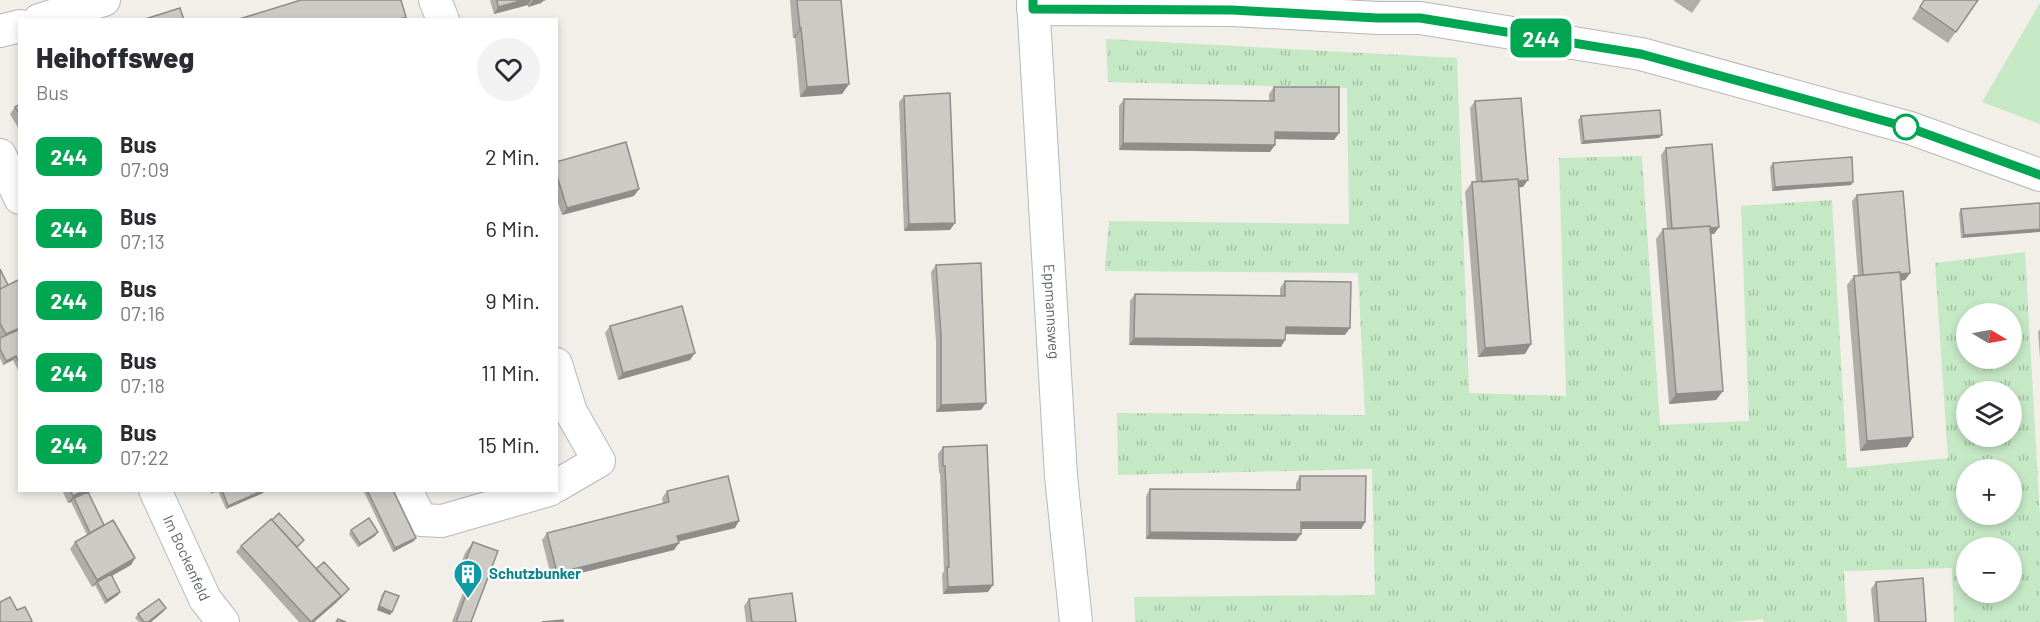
<!DOCTYPE html>
<html lang="de">
<meta charset="utf-8">
<style>
body{margin:0;font-family:Barlow,sans-serif;background:#f2f2f3;color:#2b2b33;height:100vh;display:flex;flex-direction:column;font-size:22px;white-space:nowrap}
*{box-sizing:border-box;margin:0}
p{font-size:20px;color:#7c7c81}
.icon{flex:none;width:33px;height:33px;fill:none;stroke:currentColor;stroke-width:2;stroke-linecap:round;stroke-linejoin:round}
.map{position:relative;flex:1;overflow:hidden}
.drawer{position:absolute;left:18px;top:18px;width:540px;height:474px;display:flex;flex-direction:column;background:#fff;border-radius:0px;box-shadow:0 3px 9px #0003}
.drawer>*{flex:none}
.badge{padding:0 12px;border-radius:9px;font-size:21px;line-height:39px}
.needle{width:39px;rotate:100deg}
.controls{position:absolute;left:1956px;top:303px;display:grid;gap:12px}
.controls a{display:grid;place-items:center;width:66px;height:66px;border-radius:50%;background:#fff;box-shadow:0 3px 9px #0003;font-size:30px}
.map>.badge{position:absolute;translate:-50% -50%;box-shadow:0 0 0 3px #fff}
.round{display:grid;place-items:center;flex:none;width:63px;height:63px;border-radius:32px;background:#f2f2f3}
.overview{display:flex;align-items:center;justify-content:space-between;height:102px;padding:0 18px}
h1{font-size:28px;font-weight:800;line-height:45px}
ul{padding:0;list-style:none}
li{display:flex;align-items:center;gap:18px;height:72px;padding:0 18px}
li div{flex:1}
li b{display:block;font-size:22px}
li em{font-style:normal}
li .badge{min-width:66px;font-weight:700;text-align:center}
.map>svg:first-child{display:block}
.grass{fill:url(#grass-tufts);fill-rule:evenodd}
.park{fill:#c5e8c5}
.lines{fill:none;stroke-linecap:round;stroke-linejoin:round}
.minor-casing{stroke:#b5b8bc;stroke-width:34}
.minor{stroke:#fff;stroke-width:32}
.wall{fill:#afaea9}
.shaded-wall{fill:#8f8d8a}
.building{fill:#cccac5;stroke:#8f8d8a;stroke-width:1.5}
.line-casing{stroke:#fff;stroke-width:14}
.line{stroke:#00a651;stroke-width:9}
.stop-dot{fill:#fff;stroke:#00a651;stroke-width:3}
.labels{text-anchor:middle;stroke-width:4.5;stroke-linejoin:round;paint-order:stroke}
.street-label{font-size:15px;fill:#5f6368;stroke:#fff}
.culture-label{font-size:15px;font-weight:bold;fill:#0d838f;stroke:#fff;text-anchor:start}
</style>
<div class="map">
<svg width="2040" height="622" viewBox="0 0 2040 622">
<defs>
<pattern id="grass-tufts" width="24" height="20" patternUnits="userSpaceOnUse" patternTransform="scale(1.5)"><rect width="24" height="20" fill="#c5e8c5"/><path d="M3 7l-1-3M5 7V3M7 7l1-3M15 17l-1-3M17 17v-4M19 17l1-3" fill="none" stroke="#a3c0a4"/></pattern>
</defs>
<rect width="100%" height="100%" fill="#f1efe8"/>
<path class="grass" d="M1106 39 1457 58 1469 393 1566 396 1559 158 1642 156 1660 425 1749 421 1741 206 1832 200 1847 468 1948 458 1935 263 2025 252 2040 517V622H1954L1952 568 1844 571 1847 622H1764L1763 619 1731 622H1135L1134 597 1375 595 1372 469 1118 475 1117 413 1365 415 1358 273 1105 271 1109 221 1349 224 1347 88 1108 82ZM1966 314H2012V358H1966ZM1966 392H2012V436H1966ZM1966 470H2012V514H1966ZM1966 548H2012V592H1966Z"/>
<path class="park" d="M2040 3V124L1982 102Z"/>
<g class="lines">
<g class="minor-casing">
<g id="minor">
<path d="M435 0 443 20"/>
<path id="s1" d="M1033 0 1061 476 1076 622"/>
<path d="M1033 9 1232 10 1378 18H1420L1641 54 1910 128 2040 175"/>
<path d="M39 20 104 0"/>
<path d="M0 31 20 26"/>
<path d="M0 155 20 198"/>
<path d="M556 364 571 412 599 461 556 486"/>
<path id="s2" d="M155 490 205 599 223 622"/>
<path d="M406 490 421 520 442 521 549 490"/>
</g>
</g>
<use href="#minor" class="minor"/>
</g>
<path class="wall" d="M490 0H546L543 1 541 3 528 7V5L494 14Z
M790 0H841L849 84 842 94 800 97 795 38H793Z
M1673 0H1701L1692 13Z
M1924 0H1978L1948 43 1912 19Z
M1274 87 1339 133 1334 140 1275 139 1270 152 1119 150V106L1124 99 1269 101V94Z
M904 96 950 230 904 231 899 102Z
M1475 101 1523 187H1519L1525 354 1478 357 1465 192 1472 182H1476L1470 108Z
M20 104V131L10 114 15 107Z
M1581 116 1662 135 1659 138 1581 144 1578 120Z
M1666 148 1719 227 1714 234H1710L1723 391 1716 400 1669 404 1656 239 1663 229H1667L1661 155Z
M556 162 639 189 634 196 562 215 556 197Z
M1773 163 1851 185 1772 191 1770 167Z
M1857 195 1910 273 1905 280 1901 281 1913 437 1907 447 1860 451 1847 285 1854 276 1858 275 1852 201Z
M2040 203 1961 238 1959 213 1961 209Z
M936 265 981 410 936 412V342L931 272Z
M0 269 8 285 20 279V374L13 360 3 365 0 358Z
M1285 281 1345 335 1286 334 1281 347 1129 345 1130 301 1135 294 1280 296V288Z
M610 326 690 360 618 380 605 333Z
M2040 329V358L2038 332Z
M943 447 988 592 943 594 942 574 944 571 940 473H939L938 454Z
M1300 476 1365 522 1361 529H1301V534L1296 541 1146 539V496L1150 489 1296 490V483Z
M62 490H94L88 493 104 525 135 558 131 565 112 576 120 592 118 595 105 604 95 585 92 587 70 549 75 542 87 535 71 502 68 503Z
M210 490H264L263 493 226 509 218 491 211 494Z
M363 490H393L416 538 414 541 393 552Z
M667 491 735 528 679 541 674 550 552 580 542 540 547 533 663 504 662 498Z
M351 530 378 532 375 536 358 547 349 534Z
M304 540 297 548 316 569 346 593 314 622H299L236 552 241 546Z
M473 542 498 551 471 622H452L469 576 458 572 465 553Z
M1876 582 1926 622H1874L1871 589Z
M385 591 392 612 390 615 377 610 382 594Z
M749 599 796 622H746L744 606Z
M163 612 151 622H139L135 618 138 614Z"/>
<path class="shaded-wall" d="M524 0H531L528 5 494 14 498 7Z
M533 0H546L543 1 541 3 528 7Z
M801 28 795 38H793L800 29Z
M849 84 842 94 800 97 807 87Z
M1275 132 1339 133 1334 140 1270 139Z
M1662 135 1659 138 1581 144 1584 141Z
M1123 143 1275 145 1270 152 1119 150Z
M1528 180 1523 187 1477 191 1482 184Z
M1853 182 1851 185 1772 191 1775 187Z
M639 189 634 196 562 215 567 208Z
M955 223 950 230 904 231 909 224Z
M1719 227 1714 234 1668 237 1672 230Z
M2040 229V232L1961 238 1964 235Z
M1910 273 1905 280 1859 284 1864 277Z
M1286 327 1350 328 1345 335 1281 334Z
M1134 338 1285 340 1281 347 1129 345Z
M1531 344 1525 354 1478 357 1485 348Z
M695 353 690 360 618 380 623 373Z
M16 356 13 360 3 365 6 361Z
M1723 391 1716 400 1669 404 1676 394Z
M986 403 981 410 936 412 941 405Z
M1913 437 1907 447 1860 451 1867 441Z
M85 490H94L75 500 74 498 71 502 68 503 73 496Z
M264 490H265L263 493 226 509 228 506Z
M739 521 735 528 672 543 677 536Z
M1301 522H1365L1361 529H1296Z
M378 532 375 536 358 547 360 544Z
M1150 532 1301 534 1296 541 1146 539Z
M416 538 414 541 393 552 395 548Z
M679 543 674 550 552 580 557 573Z
M135 558 131 565 98 583 97 582 95 585 92 587 97 580Z
M466 560 477 565 469 576 458 572Z
M993 585 988 592 943 594 948 587Z
M349 589 336 603 314 622H311Z
M120 592 118 595 105 604 107 600Z
M379 606 392 612 390 615 377 610Z
M166 608 163 612 151 622H148Z"/>
<path class="building" d="M301 0H401L406 17 398 20H236Z
M497 0H524L498 7Z
M797 0H841L849 84 807 87 801 28 800 29Z
M1924 0H1978L1956 32 1920 7Z
M180 8 184 20H142Z
M1274 87H1339V133L1275 132V145L1123 143 1124 99 1274 101Z
M950 93 955 223 909 224 904 96Z
M1521 98 1528 180 1518 181V179L1482 182 1475 101Z
M20 104V115L15 107Z
M1660 110 1662 135 1584 141 1581 116Z
M626 142 639 189 567 208 556 173V162Z
M1712 144 1719 227 1710 228V226L1672 229 1666 148Z
M1852 157 1853 182 1775 187 1773 163Z
M1518 179 1531 344 1485 348 1472 182Z
M1903 191 1910 273 1900 274V272L1863 275 1857 195Z
M2040 203V229L1964 235 1961 209Z
M1710 226 1723 391 1676 394 1663 229Z
M981 263 986 403 941 405V335L936 265Z
M0 269 8 285 0 289Z
M1900 272 1913 437 1867 441 1854 276Z
M20 279V328L6 334 0 323V289Z
M1285 281 1351 282 1350 328 1286 327 1285 340 1134 338 1135 294 1285 296Z
M682 306 695 353 623 373 610 326Z
M20 329V365L16 356 6 361 0 349V338Z
M987 445 993 585 948 587 947 567H949L945 466H943V447Z
M728 476 739 521 677 536 679 543 557 573 547 533 669 502 667 491Z
M1300 476H1366L1365 522H1301V534L1150 532V489L1300 490Z
M70 490H85L73 496Z
M222 490H264L228 506Z
M367 490H393L416 538 395 548Z
M88 492 104 525 90 533 74 498Z
M279 513 304 540 297 547 272 520Z
M369 518 378 532 360 544 351 530Z
M271 519 341 596 311 622 241 546Z
M113 520 135 558 97 580 75 542Z
M473 542 498 551 471 622H456L477 565 466 560Z
M324 562 349 589 339 599 341 596 316 569Z
M111 574 120 592 107 600 97 582Z
M1923 578 1926 622H1879L1876 582Z
M385 591 399 596 392 612 379 606Z
M792 593 796 622H752L749 599Z
M10 597 17 610 25 607 32 621 30 622H0V602Z
M159 599 166 608 148 622H144L138 614Z
M338 619 346 622H336Z
M563 620V622H542Z"/>
<g class="lines">
<g class="line-casing">
<path id="line" d="M1033 0V9L1232 10 1377 18H1420L1641 54 1910 128 2040 175"/>
</g>
<use href="#line" class="line"/>
</g>
<defs>
<g id="building-pin" transform="scale(1.5)"><path d="M0 17L-7.5 6A9.5 9.5 0 1 1 7.5 6Z" fill="#0f9aa8" stroke="#fff"/><path d="M-4-6H4V6H1V3H-1V6H-4ZM-2.5-4.3h1.7v1.8h-1.7ZM.8-4.3h1.7v1.8H.8ZM-2.5-1h1.7V.8h-1.7ZM.8-1h1.7V.8H.8Z" fill="#fff"/></g>
</defs>
<g fill-rule="evenodd">
<use href="#building-pin" x="468" y="574"/>
</g>
<circle class="stop-dot" cx="1906" cy="127" r="12"/>
<g class="labels">
<g class="street-label">
<text dy="5" stroke="none"><textPath href="#s1" startOffset="312">Eppmannsweg</textPath></text>
<text dy="5" stroke="none"><textPath href="#s2" startOffset="75">Im Bockenfeld</textPath></text>
</g>
<g class="culture-label">
<text x="489" y="579">Schutzbunker</text>
</g>
</g>
</svg>
<div class="controls">
<a><svg class="needle" viewBox="-14 -14 28 28"><path d="M0-13l5 13h-10z" fill="#e53935"/><path d="M0 13l5-13h-10z" fill="#7c7c81"/></svg></a>
<a><svg class="icon" aria-label="layers" viewBox="0 0 24 24"><path d="M12 4l9 5-9 5-9-5zM3 14l9 5 9-5"/></svg></a>
<a>+</a>
<a>−</a>
</div>
<b class="badge" style="left:1541px;top:38px;background:#00a651;color:#fff">244</b>
<section class="drawer">
<div class="overview"><div><h1>Heihoffsweg</h1><p>Bus</p></div><a class="round"><svg class="icon" aria-label="heart" viewBox="0 0 24 24"><path d="M12 20l-8-8c-3-5 5-10 8-4 3-6 11-1 8 4z"/></svg></a></div>
<ul>
<li><span class="badge" style="background:#00a651;color:#fff">244</span><div><b>Bus</b><p>07:09</p></div><em>2 Min.</em></li>
<li><span class="badge" style="background:#00a651;color:#fff">244</span><div><b>Bus</b><p>07:13</p></div><em>6 Min.</em></li>
<li><span class="badge" style="background:#00a651;color:#fff">244</span><div><b>Bus</b><p>07:16</p></div><em>9 Min.</em></li>
<li><span class="badge" style="background:#00a651;color:#fff">244</span><div><b>Bus</b><p>07:18</p></div><em>11 Min.</em></li>
<li><span class="badge" style="background:#00a651;color:#fff">244</span><div><b>Bus</b><p>07:22</p></div><em>15 Min.</em></li>
</ul>
</section>
</div>
